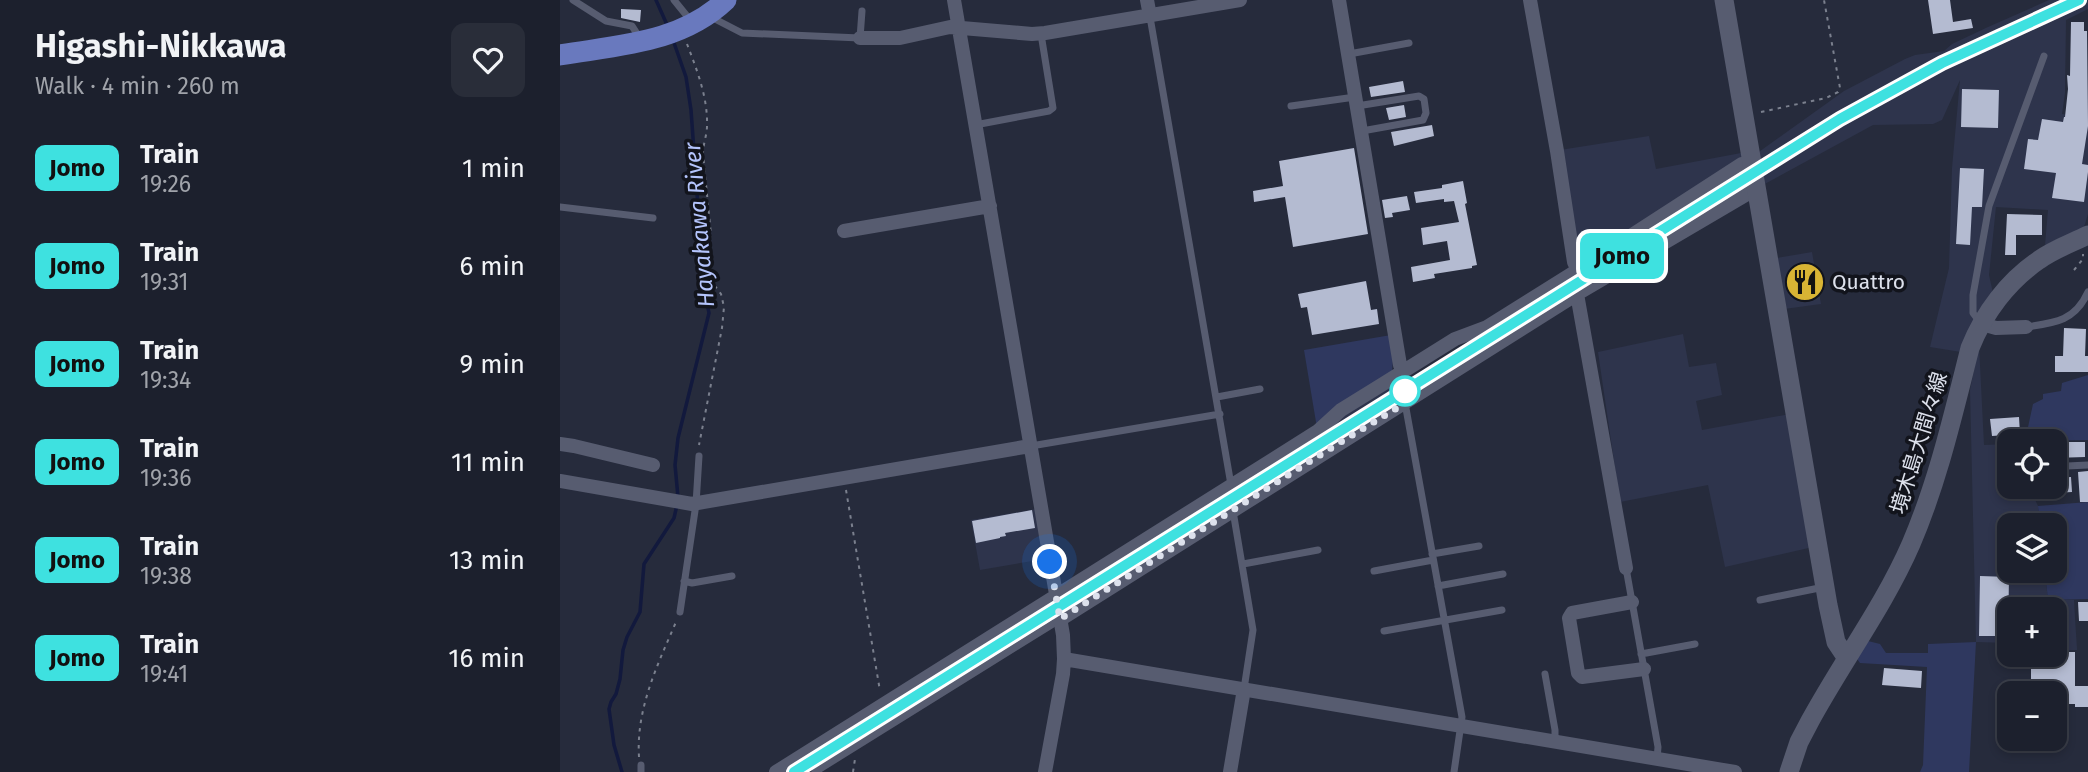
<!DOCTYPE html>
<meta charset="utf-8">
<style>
body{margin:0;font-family:"Fira Sans","Noto Sans JP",sans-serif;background:#292d39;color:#f1f3f6;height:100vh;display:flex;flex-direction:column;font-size:26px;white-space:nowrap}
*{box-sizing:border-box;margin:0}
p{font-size:23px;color:#a0a3aa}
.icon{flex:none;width:38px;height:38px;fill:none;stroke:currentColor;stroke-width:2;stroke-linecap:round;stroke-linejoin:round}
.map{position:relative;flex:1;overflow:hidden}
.side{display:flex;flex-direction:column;background:#1c202d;width:560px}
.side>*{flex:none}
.badge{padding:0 14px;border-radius:10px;font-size:24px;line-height:46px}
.fabs{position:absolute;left:1437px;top:429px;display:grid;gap:14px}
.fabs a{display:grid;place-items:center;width:70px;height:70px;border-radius:14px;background:#1c202d;box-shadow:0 4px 10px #0003,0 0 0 2px #3a3e49;font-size:35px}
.you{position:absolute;width:35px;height:35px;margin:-18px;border:5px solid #fff;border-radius:50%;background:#1a73e8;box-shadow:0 0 0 10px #1a73e833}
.map>.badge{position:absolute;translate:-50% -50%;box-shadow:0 0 0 4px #fff}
.round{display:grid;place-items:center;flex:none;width:74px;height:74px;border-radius:14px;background:#292d39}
.head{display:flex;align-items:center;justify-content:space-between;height:119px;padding:0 35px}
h1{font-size:33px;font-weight:700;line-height:52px}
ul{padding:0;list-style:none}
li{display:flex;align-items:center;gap:21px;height:98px;padding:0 35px}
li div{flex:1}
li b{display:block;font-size:26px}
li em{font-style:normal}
li .badge{min-width:77px;font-weight:700;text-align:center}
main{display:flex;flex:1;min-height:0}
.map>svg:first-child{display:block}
.built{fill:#2e344c}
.green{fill:#2f385f}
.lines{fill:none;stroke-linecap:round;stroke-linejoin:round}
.stream{stroke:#12193d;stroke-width:3.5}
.building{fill:#b4bbd1}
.path{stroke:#7b808e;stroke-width:2;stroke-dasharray:3.5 5;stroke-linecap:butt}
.lane{stroke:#575c70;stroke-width:7}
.street{stroke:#575c70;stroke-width:14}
.secondary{stroke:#575c70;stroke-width:19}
.primary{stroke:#6979be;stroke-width:21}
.rail-casing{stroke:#9a9fac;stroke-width:6}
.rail{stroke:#12141c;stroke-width:3.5;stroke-dasharray:10;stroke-linecap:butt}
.line-casing{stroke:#fff;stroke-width:16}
.line{stroke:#3ee1e0;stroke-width:10}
.walk{stroke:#dde1ec;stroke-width:7;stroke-dasharray:0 12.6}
.stop-dot{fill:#fff;stroke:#3ee1e0;stroke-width:3.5}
.labels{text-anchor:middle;stroke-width:7;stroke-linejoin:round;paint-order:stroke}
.poi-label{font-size:21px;fill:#dde1ec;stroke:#12141c;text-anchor:start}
.street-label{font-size:21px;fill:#dde1ec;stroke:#12141c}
.water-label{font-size:23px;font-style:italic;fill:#b4c4fc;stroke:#12141c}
</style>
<main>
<section class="side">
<div class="head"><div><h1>Higashi-Nikkawa</h1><p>Walk · 4 min · 260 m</p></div><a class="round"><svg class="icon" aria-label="heart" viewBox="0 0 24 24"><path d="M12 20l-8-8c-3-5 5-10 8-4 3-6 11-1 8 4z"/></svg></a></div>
<ul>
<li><span class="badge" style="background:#3ee1e0;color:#111">Jomo</span><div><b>Train</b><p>19:26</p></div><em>1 min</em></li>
<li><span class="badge" style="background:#3ee1e0;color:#111">Jomo</span><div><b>Train</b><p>19:31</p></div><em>6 min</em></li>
<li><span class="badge" style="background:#3ee1e0;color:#111">Jomo</span><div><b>Train</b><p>19:34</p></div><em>9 min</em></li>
<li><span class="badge" style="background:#3ee1e0;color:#111">Jomo</span><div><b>Train</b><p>19:36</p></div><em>11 min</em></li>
<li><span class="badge" style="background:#3ee1e0;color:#111">Jomo</span><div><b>Train</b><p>19:38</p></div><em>13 min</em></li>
<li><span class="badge" style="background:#3ee1e0;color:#111">Jomo</span><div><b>Train</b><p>19:41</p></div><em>16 min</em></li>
</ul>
</section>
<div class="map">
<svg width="1528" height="772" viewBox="0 0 1528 772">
<rect width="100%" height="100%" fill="#262b3c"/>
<path class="built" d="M1489 0H1528V9L1506 20 1505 93 1502 114 1528 118V214L1525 224 1523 228 1485 245 1488 210 1436 207 1429 275 1433 293 1401 352 1370 347 1389 268 1392 168 1400 80 1382 120 1373 124 1313 125 1201 186 1196 154 1284 91 1345 59 1355 55 1384 51 1392 44 1428 27Z
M1089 136 1096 169 1181 153 1182 158 1019 263 1000 150Z
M1186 168 1189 187 505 611 502 598 846 376 848 379 880 360 882 362Z
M1252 252 1261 304 1224 309 1217 258Z
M1123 334 1129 367 1156 363 1162 395 1136 401 1142 430 1230 414 1253 547 1165 567 1148 485 1060 502 1038 352Z
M1419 345 1424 445 1449 444V486L1469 487 1478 506 1480 525H1449V570L1485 571 1488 600H1514L1517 650 1495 651 1494 609H1449V643L1416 642 1410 390Z
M476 509 484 559 420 570 411 520Z
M489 605 495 619 248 772H222Z"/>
<path class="green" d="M831 335 833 360 832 372 757 428 744 350Z
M1528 375V440L1465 441 1473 404 1483 399V394L1501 391 1502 383Z
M1528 502V599L1488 600 1485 571 1494 570V525H1480L1478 506Z
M1304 640 1320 644 1326 653H1368V644L1416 642 1409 772H1360L1363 765 1367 667 1300 663 1295 656Z"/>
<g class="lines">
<path class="stream" d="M96 0 108 27
M113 40 126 77 131 110 139 221 138 260 149 313 118 438 115 465 118 497
M62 772 54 745 49 709 51 702 56 694 60 679 63 650 67 637 80 612 84 564 114 518 117 505"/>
</g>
<path class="building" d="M1368 0H1390L1393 22 1411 19 1413 28 1373 34Z
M61 9 81 10 80 22 61 18Z
M1511 22H1524V31H1527L1528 126 1522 164 1528 165V172L1524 202 1492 198 1496 173 1464 169 1468 139 1478 140 1482 119 1503 122 1504 117H1505L1508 89 1507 75 1510 76Z
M843 81 845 92 811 97 809 87Z
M1402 89 1439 90 1438 128 1401 127Z
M844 105 846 117 829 120 826 108Z
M872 125 874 136 834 146 831 132Z
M794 148 808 234 733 247 725 197 694 202 693 191 723 186 719 161Z
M1400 168 1424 169 1422 207H1412L1410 245 1396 244Z
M903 181 907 203 905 204 917 265 912 266V268L874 274 875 278 853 282 851 267 890 260 887 241 863 245 861 228 899 222 894 201 884 202V199L856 203 854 192 882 188V185Z
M847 196 850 210 832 213 833 217 825 218 822 200Z
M1447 214 1482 215V235H1456V255H1445Z
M1252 275 1254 287 1238 290 1236 277Z
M806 281 811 310 817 309 819 324 752 335 747 307 741 308 738 294Z
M1504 328 1526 329 1525 356H1528V372H1495V356H1503Z
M1459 417 1460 434 1432 436 1430 419Z
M1507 442H1525V457L1494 458V443Z
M1528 471V502H1520L1518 472Z
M1511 477 1512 492 1494 493V478Z
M472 510 475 528 445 533 446 536 440 537V538L416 543 412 521Z
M1420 576 1449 577 1448 636H1419Z
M1518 602H1528V621H1519Z
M1494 652H1515V686H1528V707H1515V704H1494V693H1468L1469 682H1471V654H1494Z
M1324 668 1362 671 1361 688 1322 685Z"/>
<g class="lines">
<path class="path" d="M127 44C137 70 148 98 147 126 147 135 143 144 143 154L151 235 148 246 150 271 155 286 161 294 164 307 162 328 139 445
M1201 112 1266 98 1278 92 1280 88 1264 0
M1514 270 1523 259V254
M286 490 320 691
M79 757C76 709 97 666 116 622
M293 772 295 759"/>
<path class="lane" d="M13 0 46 21 72 26 81 40
M114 0 131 21
M149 16 182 33 300 38 302 11
M590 17 670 479 673 485
M789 54 849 43
M731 106 795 97
M797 106 859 96 864 99 866 113 863 120 802 131
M415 125 489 111 493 108 481 34
M0 207 93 218
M1419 321 1413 313V295L1429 206 1484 56
M1466 327C1495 323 1515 321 1528 292
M657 397 700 389
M845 403 902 717 894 772
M471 446 660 414
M1507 466 1528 465
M673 511 693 630 684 689
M872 554 919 546
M683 564 758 550
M1066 568 1098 747 1097 759
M814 571 873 560
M124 581 132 583 172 576
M878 586 943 574
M1200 600 1264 587
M120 612 136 504 139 456
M824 631 942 610
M1081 654 1135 644
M985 674 995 730V741
M81 765V772
M255 772 501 619"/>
<path class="street" d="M394 0 503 635 504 659 503 674 485 772
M587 0 590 16
M779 0 840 365 844 371
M970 0 997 151 1014 262 1018 270
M300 38H340L390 27 472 34 485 33 680 0
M284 231 430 206
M1017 294 1066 568
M1422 324 1436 328 1466 327
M0 444 14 446 93 465
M0 481 132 504 470 446
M1072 602 1012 613 1009 618 1018 673 1022 677 1084 669
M501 619 1017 294 1189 193 1196 191
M504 659 1175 772
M216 772 758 431 781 410 823 384 895 339 927 327 1018 270 1182 164 1190 162
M670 772 684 689"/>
<path class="secondary" d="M1164 0 1268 605 1276 642 1286 657
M1229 772 1239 742 1250 721C1282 662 1324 606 1351 544 1378 481 1393 415 1410 348 1424 313 1448 281 1479 260 1494 249 1512 243 1528 235"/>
<path class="primary" d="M0 55C59 45 121 43 166 0"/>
<g class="rail-casing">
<path id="rail" d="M235 772 1280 119 1382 63 1519 0"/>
</g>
<use href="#rail" class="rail"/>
</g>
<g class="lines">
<g class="line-casing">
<path id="line" d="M234 772 1280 119 1382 63 1519 0"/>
</g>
<use href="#line" class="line"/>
<path class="walk" d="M490 562 500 619 771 448 845 403V391"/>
</g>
<defs>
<g id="restaurant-disc" transform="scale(2.0125)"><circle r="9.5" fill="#d8b434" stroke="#12141c"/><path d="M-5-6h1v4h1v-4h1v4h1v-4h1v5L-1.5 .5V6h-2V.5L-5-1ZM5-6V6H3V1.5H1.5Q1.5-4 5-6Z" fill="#111"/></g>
</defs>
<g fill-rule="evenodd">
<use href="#restaurant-disc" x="1245" y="282"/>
</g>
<circle class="stop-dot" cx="845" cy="391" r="14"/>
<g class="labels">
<g class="poi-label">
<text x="1272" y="289">Quattro</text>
</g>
<g class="street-label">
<text transform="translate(1359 443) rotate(-73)" y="7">境木島大間々線</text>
</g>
<g class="water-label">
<text transform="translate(139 225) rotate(-95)" y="8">Hayakawa River</text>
</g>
</g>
</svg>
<div class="fabs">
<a><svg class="icon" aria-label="locate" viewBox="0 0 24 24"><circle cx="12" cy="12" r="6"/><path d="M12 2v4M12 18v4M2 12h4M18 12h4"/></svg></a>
<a><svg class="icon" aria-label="layers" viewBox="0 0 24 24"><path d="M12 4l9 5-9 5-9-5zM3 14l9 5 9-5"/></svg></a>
<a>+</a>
<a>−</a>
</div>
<div class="you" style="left:490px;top:562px"></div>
<b class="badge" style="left:1062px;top:256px;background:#3ee1e0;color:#111">Jomo</b>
</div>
</main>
